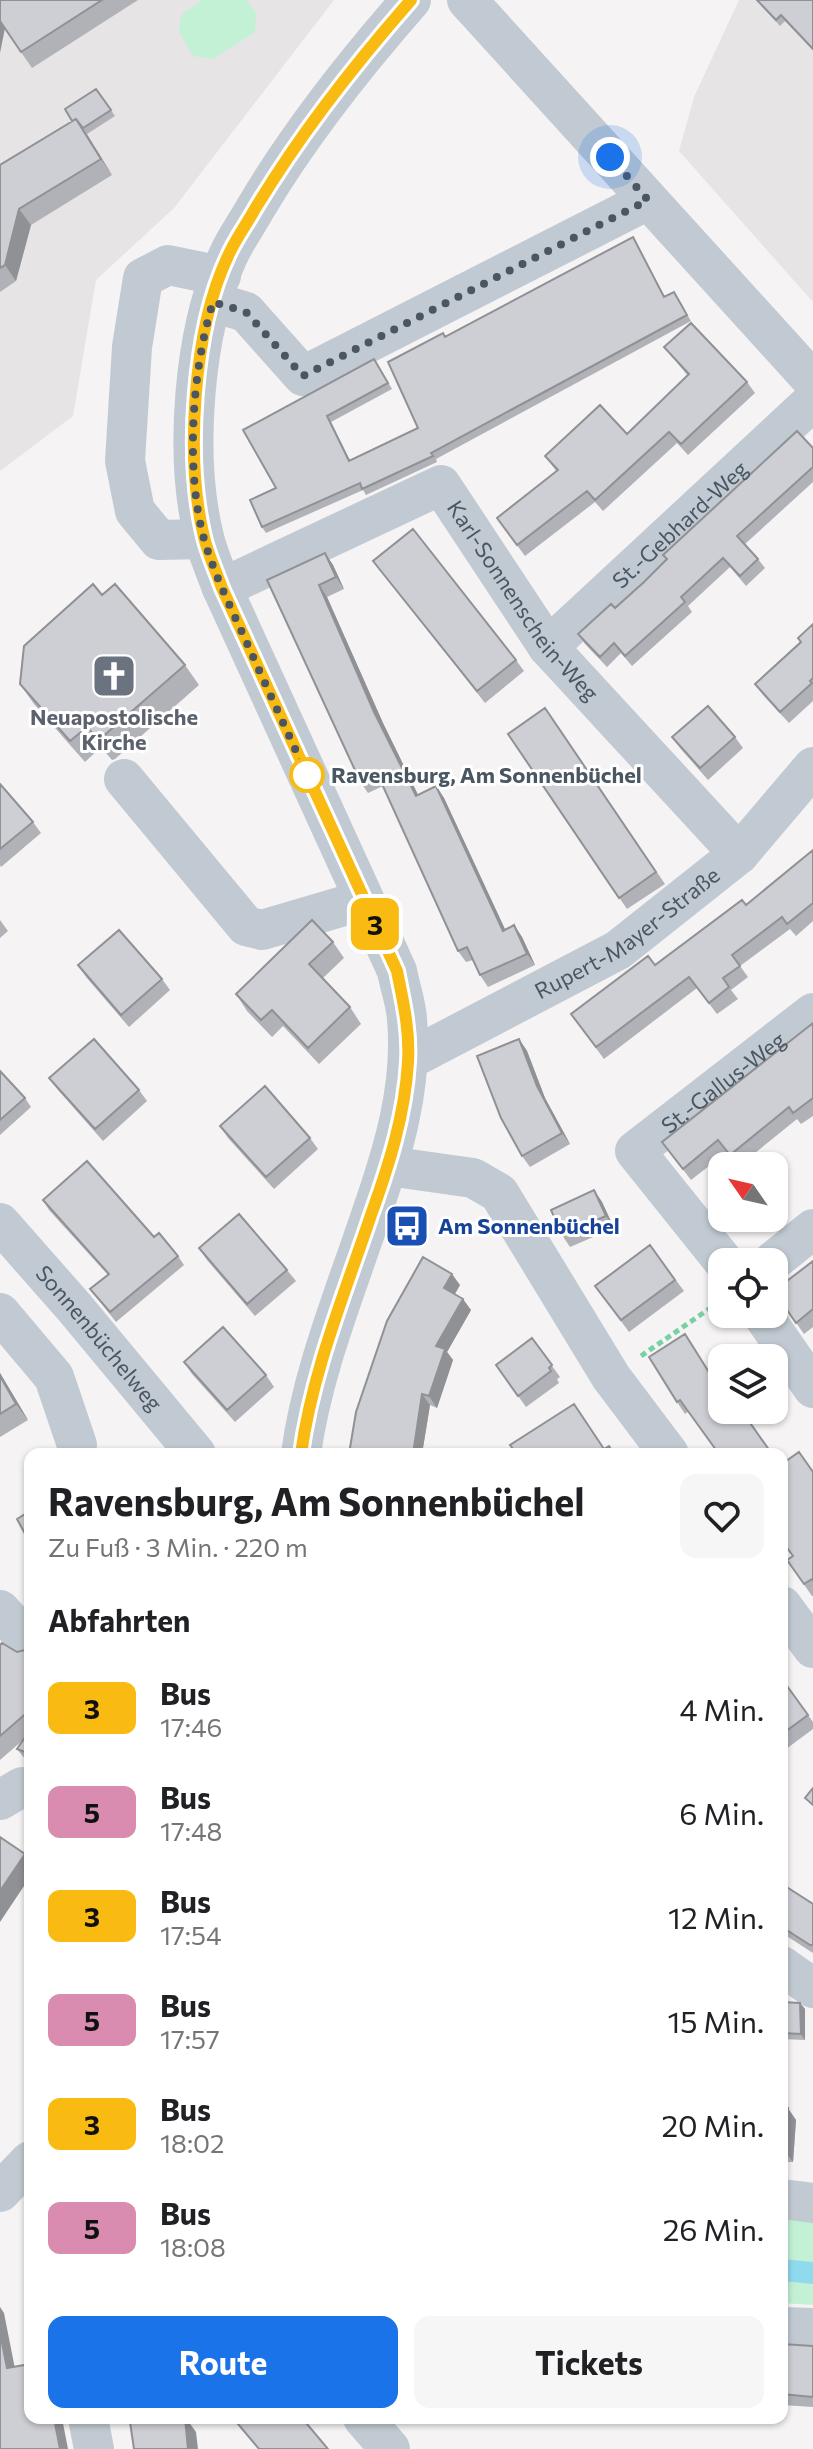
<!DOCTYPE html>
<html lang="de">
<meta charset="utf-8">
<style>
body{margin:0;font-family:Commissioner,sans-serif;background:#f6f6f6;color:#202124;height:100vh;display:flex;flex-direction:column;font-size:30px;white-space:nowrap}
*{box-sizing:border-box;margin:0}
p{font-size:26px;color:#757577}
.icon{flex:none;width:44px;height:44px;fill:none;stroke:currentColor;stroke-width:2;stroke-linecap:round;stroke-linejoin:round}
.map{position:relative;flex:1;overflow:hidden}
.side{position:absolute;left:24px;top:1448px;width:764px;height:976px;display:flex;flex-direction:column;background:#fff;border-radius:16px;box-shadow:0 2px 6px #0004}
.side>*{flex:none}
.badge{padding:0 16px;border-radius:12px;font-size:28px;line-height:52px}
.needle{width:52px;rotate:304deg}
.fabs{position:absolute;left:708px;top:1152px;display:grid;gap:16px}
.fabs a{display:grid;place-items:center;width:80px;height:80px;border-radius:16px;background:#fff;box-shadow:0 2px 6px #0004;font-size:40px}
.you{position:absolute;width:40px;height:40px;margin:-20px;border:6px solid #fff;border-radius:50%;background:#1a73e8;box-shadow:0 0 0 12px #1a73e833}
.map>.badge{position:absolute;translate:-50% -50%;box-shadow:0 0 0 4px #fff}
h2{padding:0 24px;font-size:30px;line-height:72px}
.round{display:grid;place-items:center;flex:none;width:84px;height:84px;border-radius:16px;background:#f6f6f6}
.overview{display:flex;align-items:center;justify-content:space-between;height:136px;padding:0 24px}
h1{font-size:38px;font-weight:700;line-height:60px}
.primary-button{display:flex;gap:16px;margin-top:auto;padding:16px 24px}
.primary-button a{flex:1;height:92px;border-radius:16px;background:#1a73e8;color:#fff;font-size:32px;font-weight:700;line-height:92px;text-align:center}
.primary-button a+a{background:#f6f6f6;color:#202124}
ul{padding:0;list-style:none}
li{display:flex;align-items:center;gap:24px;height:104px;padding:0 24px}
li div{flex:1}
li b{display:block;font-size:30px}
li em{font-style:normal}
li .badge{min-width:88px;font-weight:700;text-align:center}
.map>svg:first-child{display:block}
.education{fill:#e6e4e5}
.green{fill:#c3f1d5}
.water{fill:#90daee}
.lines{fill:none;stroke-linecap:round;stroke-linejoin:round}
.path{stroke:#7ad0a6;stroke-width:5;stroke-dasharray:6 4;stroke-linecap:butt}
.minor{stroke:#c1cad2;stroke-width:40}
.wall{fill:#b0b2b7}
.shaded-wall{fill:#909195}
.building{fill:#cdcfd5;stroke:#909195;stroke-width:2}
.line-casing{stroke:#fff;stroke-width:18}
.line{stroke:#f9ba12;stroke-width:12}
.walk{stroke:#4a5661;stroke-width:8;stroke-dasharray:0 14.4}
.stop-dot{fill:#fff;stroke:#f9ba12;stroke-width:4}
.labels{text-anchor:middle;stroke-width:6;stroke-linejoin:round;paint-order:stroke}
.street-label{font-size:22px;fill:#4a5661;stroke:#fff}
.worship-label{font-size:22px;font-weight:bold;fill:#5b616d;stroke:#fff}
.stop-label{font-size:22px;font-weight:bold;fill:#4a5661;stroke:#fff;text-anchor:start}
.transit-label{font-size:22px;font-weight:bold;fill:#164399;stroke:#fff;text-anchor:start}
</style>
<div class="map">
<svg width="813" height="2449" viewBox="0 0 813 2449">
<rect width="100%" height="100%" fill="#f5f3f3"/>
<path class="education" d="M0 0H334L174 208 96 280 73 416 0 471Z
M739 0H813V302L679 151 694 97Z"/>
<path class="green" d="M202 0H247L256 13 255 32 213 59 193 56 179 32 181 15Z
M782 2213 813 2216V2305L782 2303Z"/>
<path class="water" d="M782 2259 813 2262V2284L782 2281Z"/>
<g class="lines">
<path class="path" d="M641 1356 722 1300"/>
<g class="minor">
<path d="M467 0 813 381"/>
<path d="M213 302 246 312 303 376 648 200"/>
<path d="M204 539 159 540 135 511 125 461 132 347 143 278 168 265 221 276"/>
<path id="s1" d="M222 588 441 485 548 647 739 854"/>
<path id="s2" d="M548 647 813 401"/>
<path d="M124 779 246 926 262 930 364 900"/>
<path id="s3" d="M408 1060 618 950 739 854 813 767"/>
<path d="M388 1166 473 1178 499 1193 611 1377 669 1454"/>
<path id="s4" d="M0 1223 74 1307 196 1454"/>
<path id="s5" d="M724 1262 635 1151 813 1013"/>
<path d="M772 1262 813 1229"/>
<path d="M0 1313 54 1377 77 1445"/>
<path d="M762 1314 813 1388"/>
<path d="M301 1454C312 1372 345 1293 371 1215 393 1152 413 1087 407 1019 406 1003 400 987 397 971L222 588C216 572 208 554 204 537 184 456 193 332 228 256 235 240 246 225 255 209 299 134 354 65 411 0"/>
<path d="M782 1606 813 1648"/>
<path d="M0 1610 30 1643"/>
<path d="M0 1800 22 1787 30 1789"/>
<path d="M782 1966 813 1988"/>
<path d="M0 2192 30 2161"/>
<path d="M782 2199 813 2203"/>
<path d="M782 2327 813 2328"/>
<path d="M88 2418 94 2449"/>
<path d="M363 2418 390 2449"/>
</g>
</g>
<path class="wall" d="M0 0H138L32 68 5 29Z
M756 0H813V50L785 21 780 26Z
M96 89 115 116 87 134 112 175 31 225 16 281 0 292V165L72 121Z
M633 237 665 297 674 292 691 321 436 459 437 462 366 495 363 490 266 533 262 527 276 488 243 430 378 365 392 389 331 422 350 460 418 428 443 333 445 337Z
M664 347 747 382 755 393 688 455 677 443 603 511 595 502 525 556 497 518 557 472 545 456 627 434 688 376Z
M813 448V482L745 544 758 559 765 568 746 586 730 567 688 606 692 612 632 666 621 653 607 667 585 644 578 634 615 608 667 560 663 555Z
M325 553 333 565 344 589 327 597 383 723 418 795 436 786 444 798 505 930 514 925 522 937 535 965 488 987 480 975 473 960 466 962 458 951 383 786 368 793 360 781 267 580Z
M373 561 516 660 524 671 485 703Z
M102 595 185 665 199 685 115 759 112 760 101 747 85 762 34 704 20 684Z
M813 624V701L789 723 763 695 755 684 800 642Z
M545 708 665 884 627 909 508 734Z
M672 737H735L743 748 708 780 680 748Z
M0 784 33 822 41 833 1 867 0 865Z
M813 850V921L796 936 790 929 740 966 748 977 731 990 738 999 717 1014 697 988 604 1059 571 1014 655 965 746 905Z
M0 920 8 931 0 938Z
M333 942 344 958 323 978 350 1007 361 1024 319 1064 283 1026 272 1037 247 1011 236 994Z
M78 965 162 979 170 990 129 1027 86 977Z
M813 1023V1116L801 1124 797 1119 739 1166 727 1152 691 1180 662 1142Z
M519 1039 527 1051 545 1098 570 1144 530 1167 522 1156Z
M0 1071 25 1098 31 1107 0 1135Z
M49 1078 139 1090 147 1101 103 1141 58 1090Z
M220 1126 310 1138 318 1149 274 1189 228 1138Z
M594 1190 602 1202 614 1228 570 1247 562 1235Z
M43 1200 154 1237 178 1256 184 1265 116 1322 90 1289 108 1275 49 1210Z
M650 1245 684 1291 629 1332 595 1286Z
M199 1248 287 1270 296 1281 255 1316 207 1260Z
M813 1261V1327L804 1334 774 1291Z
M460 1285 455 1294 471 1310 447 1352 453 1360 437 1408 430 1405 422 1454H349Z
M685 1334 722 1392V1410L689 1411 685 1414 677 1402Z
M532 1338 560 1377 557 1379 559 1383 526 1407 496 1365Z
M184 1362 266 1375 274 1387 235 1422 192 1374Z
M0 1373 28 1420 0 1437Z
M813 1472V1596H812L787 1560 793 1556Z
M0 1645 17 1652 25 1650 30 1648V1765L17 1749 23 1740 0 1760Z
M782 1679 813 1722V1729L782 1752Z
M782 1884 813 1904V1953L782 1933Z
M782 2002 800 2003 805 2009V2040L782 2039Z
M782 2108 796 2120 793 2162H782Z
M782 2344 813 2346V2407L782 2405Z"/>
<path class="shaded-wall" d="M0 20 5 28 0 53Z
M76 119 87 135 112 175 101 159Z
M19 209 31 225 16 281 5 265Z
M325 553 333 565 344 589 336 577Z
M319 585 327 597 383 723 424 807 416 796 374 712Z
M436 786 444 798 511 942 503 931Z
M514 925 522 937 535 965 527 954Z
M519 1039 527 1051 545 1098 570 1144 562 1133 537 1086Z
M594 1190 602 1202 614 1228 606 1216Z
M452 1274 460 1285 452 1299 444 1288Z
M463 1299 471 1310 447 1352 453 1360 437 1408 429 1396 436 1346Z
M0 1373 28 1420 16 1404 0 1376Z
M422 1394 430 1405 422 1454H413Z
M25 1854 30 1861V1877L0 1922V1891Z
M800 2003 805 2009V2040L801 2034Z
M788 2108 796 2120 793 2162 785 2151Z
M0 2307 4 2313 18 2384 7 2368 0 2333Z
M54 2418H62L68 2449H60Z
M185 2418H186L196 2432 198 2449H188Z"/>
<path class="building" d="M0 0H102L21 52 0 21Z
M757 0H813V49L781 15 776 20Z
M96 89 111 110 83 128 76 119 72 121 65 109Z
M76 119 101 159 19 209 5 265 0 268V165Z
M633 237 664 297 674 292 687 315 431 453 433 456 362 489 360 483 262 527 250 500 276 488 243 430 374 359 388 383 327 416 349 461 418 428 388 362 443 333 445 337Z
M691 323 747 382 681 444 669 432 595 500 587 491 517 545 497 518 558 470 545 456 600 405 627 434 689 374 664 347Z
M797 431 813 448V467L737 536 758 559 740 576 723 558 681 597 685 602 625 656 614 643 600 657 578 634 611 604 615 608 644 582 667 559 663 555Z
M413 529 516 660 477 691 373 561Z
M325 553 336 577 319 585 374 712 416 796 436 786 503 931 514 925 527 954 480 975 467 947 458 951 377 773 360 781 267 580Z
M93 584 102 595 115 584 185 665 101 738 98 739 87 727 70 741 20 684 24 646Z
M813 624V678L810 681 812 683 780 712 755 684 801 642 798 638Z
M708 706 735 737 700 768 672 737Z
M545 708 656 872 619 898 508 734Z
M0 784 33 822 0 849Z
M813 850V903L787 924 782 917 732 955 740 966 723 978 729 987 709 1003 689 977 596 1047 571 1014 648 956 655 965 742 900 746 905Z
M312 920 333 942 309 964 350 1007 308 1048 272 1010 261 1020 236 994Z
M119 930 162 979 121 1015 78 965Z
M813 1023V1098L793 1113 789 1107 730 1155 718 1140 683 1169 662 1142Z
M94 1039 139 1090 95 1129 49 1078Z
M519 1039 537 1086 562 1133 522 1156 501 1118 477 1056Z
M0 1071 25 1098 0 1120Z
M265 1086 310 1138 266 1177 220 1126Z
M87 1161 154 1237 159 1233 178 1256 110 1312 90 1289 109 1274 43 1200Z
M594 1190 606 1216 562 1235 551 1210Z
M239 1214 287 1270 247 1304 199 1248Z
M650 1245 675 1280 621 1320 595 1286Z
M423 1257 452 1274 444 1288 463 1299 436 1346 445 1349 429 1396 422 1394 413 1454H349L356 1412 387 1321Z
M813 1261V1309L796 1323 774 1291Z
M223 1327 266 1375 227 1410 184 1362Z
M685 1334 722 1393V1410H741L772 1454H719L680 1400 677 1402 649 1357Z
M532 1338 552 1365 549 1368 551 1371 518 1396 496 1365Z
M0 1376 16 1404 0 1414Z
M574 1404 604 1449 609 1446 614 1454H517L510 1445Z
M799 1452 813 1472V1581L812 1579 804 1584 787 1560 793 1556 782 1541V1464Z
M30 1511V1543L17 1519Z
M2 1643 17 1652 25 1650 30 1648V1710L0 1736V1645Z
M782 1679 808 1715 782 1734Z
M30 1730V1754L17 1749Z
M813 1788V1805L805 1798Z
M0 1837 25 1854 0 1891Z
M782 1884 813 1904V1945H810L782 1927Z
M782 2002 800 2003 801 2034 782 2033Z
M782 2108H788L785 2151H782Z
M0 2333 7 2368 30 2364V2418H54L60 2449H0Z
M782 2344 813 2346V2397L782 2394Z
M163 2418H185L188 2449H134L130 2422Z
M233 2418H302L328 2449H259Z"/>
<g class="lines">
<g class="line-casing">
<path id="line" d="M301 1454C312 1372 345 1293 371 1215 389 1165 405 1115 408 1062 410 1030 403 1001 397 971L222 588C216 571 208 554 204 537 185 458 193 330 228 256 235 240 246 225 255 209 300 134 354 65 411 0"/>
</g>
<use href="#line" class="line"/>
<path class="walk" d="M307 775C287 731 266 686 246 641 231 608 214 574 204 539 185 470 192 370 213 302L246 312 303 376 648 200 610 157"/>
</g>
<defs>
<g id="church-square" transform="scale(2.3)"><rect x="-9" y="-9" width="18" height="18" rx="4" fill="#6b7280" stroke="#fff"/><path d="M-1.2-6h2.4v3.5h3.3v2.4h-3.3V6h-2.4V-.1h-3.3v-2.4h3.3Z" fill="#fff"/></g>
<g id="bus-square" transform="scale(2.3)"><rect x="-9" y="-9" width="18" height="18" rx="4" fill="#1a4fb4" stroke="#fff"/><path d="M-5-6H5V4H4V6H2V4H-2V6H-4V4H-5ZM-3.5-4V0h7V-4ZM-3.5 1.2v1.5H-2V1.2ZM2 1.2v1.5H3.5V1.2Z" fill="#fff"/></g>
</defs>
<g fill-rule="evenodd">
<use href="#church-square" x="114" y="676"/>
<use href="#bus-square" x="407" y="1226"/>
</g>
<circle class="stop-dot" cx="307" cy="775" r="16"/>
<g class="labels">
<g class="street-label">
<text dy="8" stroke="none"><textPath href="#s2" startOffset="180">St.-Gebhard-Weg</textPath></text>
<text dy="8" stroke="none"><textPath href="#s1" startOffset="384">Karl-Sonnenschein-Weg</textPath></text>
<text dy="8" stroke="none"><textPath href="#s3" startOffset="254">Rupert-Mayer-Straße</textPath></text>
<text dy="8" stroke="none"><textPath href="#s5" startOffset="254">St.-Gallus-Weg</textPath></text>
<text dy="8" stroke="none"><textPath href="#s4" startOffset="152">Sonnenbüchelweg</textPath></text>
</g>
<g class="worship-label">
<text x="114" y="725">Neuapostolische<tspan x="114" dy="25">Kirche</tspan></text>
</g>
<g class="stop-label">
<text x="331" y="783">Ravensburg, Am Sonnenbüchel</text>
</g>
<g class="transit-label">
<text x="438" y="1234">Am Sonnenbüchel</text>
</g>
</g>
</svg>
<div class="fabs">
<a><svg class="needle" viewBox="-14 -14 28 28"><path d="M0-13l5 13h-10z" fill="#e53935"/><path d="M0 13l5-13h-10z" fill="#757577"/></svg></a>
<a><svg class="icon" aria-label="locate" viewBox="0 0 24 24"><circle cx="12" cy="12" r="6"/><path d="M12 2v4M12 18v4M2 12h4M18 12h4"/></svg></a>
<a><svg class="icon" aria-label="layers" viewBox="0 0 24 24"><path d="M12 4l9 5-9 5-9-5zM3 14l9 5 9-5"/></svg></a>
</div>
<div class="you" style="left:610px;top:157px"></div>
<b class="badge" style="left:375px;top:924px;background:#f9ba12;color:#111">3</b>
<section class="side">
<div class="overview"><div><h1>Ravensburg, Am Sonnenbüchel</h1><p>Zu Fuß · 3 Min. · 220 m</p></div><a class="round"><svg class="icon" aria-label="heart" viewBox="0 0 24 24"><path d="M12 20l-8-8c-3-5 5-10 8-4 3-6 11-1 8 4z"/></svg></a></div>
<h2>Abfahrten</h2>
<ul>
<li><span class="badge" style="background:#f9ba12;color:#111">3</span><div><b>Bus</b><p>17:46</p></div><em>4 Min.</em></li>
<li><span class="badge" style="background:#d98bb0;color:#111">5</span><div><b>Bus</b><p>17:48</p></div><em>6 Min.</em></li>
<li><span class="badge" style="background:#f9ba12;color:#111">3</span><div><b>Bus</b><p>17:54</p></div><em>12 Min.</em></li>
<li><span class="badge" style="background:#d98bb0;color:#111">5</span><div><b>Bus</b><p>17:57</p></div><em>15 Min.</em></li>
<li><span class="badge" style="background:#f9ba12;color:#111">3</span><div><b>Bus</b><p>18:02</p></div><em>20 Min.</em></li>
<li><span class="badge" style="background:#d98bb0;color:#111">5</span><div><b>Bus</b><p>18:08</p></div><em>26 Min.</em></li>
</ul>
<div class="primary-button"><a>Route</a><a>Tickets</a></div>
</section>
</div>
